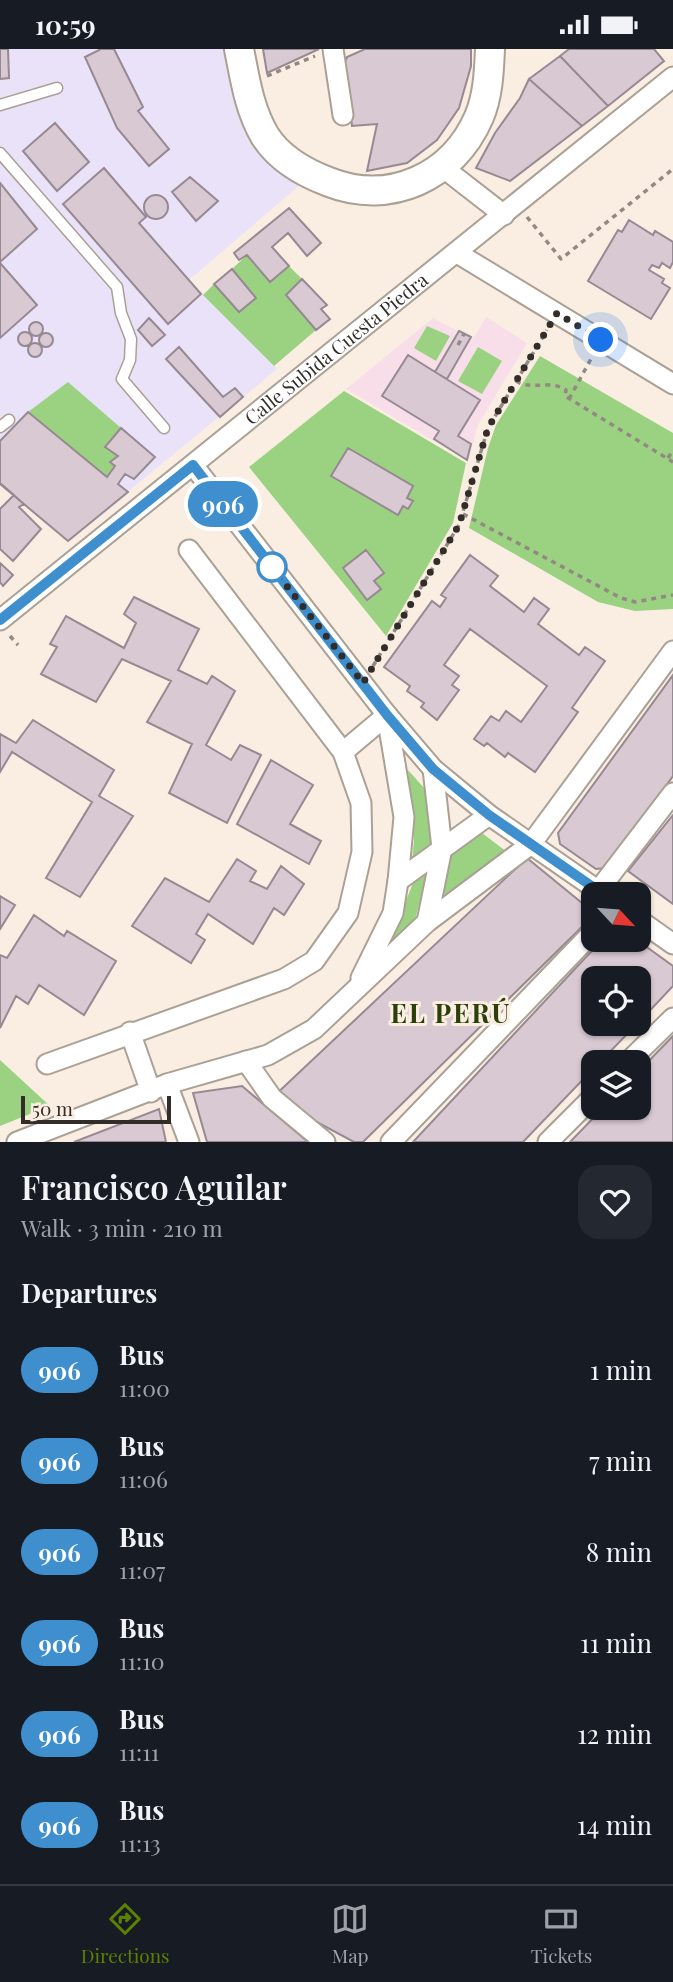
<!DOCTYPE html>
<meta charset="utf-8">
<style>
body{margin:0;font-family:"Playfair Display",serif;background:#242831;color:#f1f3f6;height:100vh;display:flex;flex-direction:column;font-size:26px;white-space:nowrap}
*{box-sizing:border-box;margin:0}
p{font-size:23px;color:#9ea1a6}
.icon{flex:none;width:38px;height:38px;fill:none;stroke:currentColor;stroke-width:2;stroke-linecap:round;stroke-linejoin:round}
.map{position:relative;height:1093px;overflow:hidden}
.sheet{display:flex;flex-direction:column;background:#171b24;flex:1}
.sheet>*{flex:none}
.badge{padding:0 14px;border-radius:23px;font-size:24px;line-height:46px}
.needle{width:46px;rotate:116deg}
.buttons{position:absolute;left:581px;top:833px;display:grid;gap:14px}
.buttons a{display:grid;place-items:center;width:70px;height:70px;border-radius:14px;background:#171b24;box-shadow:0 2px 5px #0004;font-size:35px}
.scale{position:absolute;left:21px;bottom:18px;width:150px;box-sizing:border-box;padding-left:7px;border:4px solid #322d29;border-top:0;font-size:19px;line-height:24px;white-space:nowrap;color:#322d29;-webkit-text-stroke:5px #faeee2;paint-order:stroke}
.you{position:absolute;width:35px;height:35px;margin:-18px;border:5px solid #fff;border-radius:50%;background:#1a73e8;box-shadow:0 0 0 10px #1a73e833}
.map>.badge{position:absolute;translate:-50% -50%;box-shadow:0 0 0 4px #fff}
h2{padding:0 21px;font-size:26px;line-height:63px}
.round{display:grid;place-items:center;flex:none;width:74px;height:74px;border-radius:21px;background:#242831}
.summary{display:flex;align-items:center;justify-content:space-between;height:119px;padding:0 21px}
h1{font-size:33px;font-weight:600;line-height:52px}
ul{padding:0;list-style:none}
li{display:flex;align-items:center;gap:21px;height:91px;padding:0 21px}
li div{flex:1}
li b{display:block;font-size:26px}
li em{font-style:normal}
li .badge{min-width:77px;font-weight:700;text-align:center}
.status{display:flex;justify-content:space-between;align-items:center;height:49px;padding:0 35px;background:#171b24;direction:ltr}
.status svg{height:19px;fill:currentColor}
.dock{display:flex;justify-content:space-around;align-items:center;height:98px;border-top:2px solid #363941;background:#171b24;font-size:19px;color:#9ea1a6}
.dock a{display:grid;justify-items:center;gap:4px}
.dock .on{color:#5c8100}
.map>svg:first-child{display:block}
.industrial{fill:#e9e2f8}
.education{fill:#f7dee9}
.green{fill:#9bd282}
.building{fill:#d9c9d3;stroke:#978992;stroke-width:2}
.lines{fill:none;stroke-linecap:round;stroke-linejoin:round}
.service-casing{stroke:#aba094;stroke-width:13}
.minor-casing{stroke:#aba094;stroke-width:23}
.secondary-casing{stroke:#aba094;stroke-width:32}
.path{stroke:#928a82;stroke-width:3.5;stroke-dasharray:5 5;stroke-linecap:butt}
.service{stroke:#fff;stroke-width:10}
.minor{stroke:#fff;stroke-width:19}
.secondary{stroke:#fff;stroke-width:28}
.line-casing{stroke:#fff;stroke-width:16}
.line{stroke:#3f8fcf;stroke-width:10}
.walk{stroke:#322d29;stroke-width:7;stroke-dasharray:0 12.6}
.stop-dot{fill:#fff;stroke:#3f8fcf;stroke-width:3.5}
.labels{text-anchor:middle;stroke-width:6;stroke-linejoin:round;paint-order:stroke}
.street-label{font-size:19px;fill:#322d29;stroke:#faeee2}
.district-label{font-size:26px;font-weight:bold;letter-spacing:2px;fill:#2c3f08;stroke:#faeee2}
</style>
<div class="status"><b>10:59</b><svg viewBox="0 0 49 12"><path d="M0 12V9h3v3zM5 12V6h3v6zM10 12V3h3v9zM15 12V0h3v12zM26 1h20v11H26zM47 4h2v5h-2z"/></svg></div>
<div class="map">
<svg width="673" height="1093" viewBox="0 0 673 1093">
<rect width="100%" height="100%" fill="#faeee2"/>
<path class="industrial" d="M0 0H225L231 38 252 92 300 136 189 231 277 320 68 492 0 435Z"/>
<path class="education" d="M486 268 527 294 478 376 468 412 346 340 433 269 473 290Z"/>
<path class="green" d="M247 206 270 233 289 217 302 230 286 246 316 281 274 317 203 246 214 235 239 263 256 249 232 220Z
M427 277 450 287 436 312 414 299Z
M478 298 502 312 482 345 458 332Z
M540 307 673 384V560L635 562 598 553 469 479 488 399 496 376Z
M68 333 121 379 105 398 118 407 110 413 115 417 107 428 28 363Z
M344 342 466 414 453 474 386 587 249 418Z
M408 721 425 740 434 794 412 812 414 792Z
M482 784 507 803 447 845H442L450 804Z
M427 824 414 875 388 897 413 834Z
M0 1011 50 1057 0 1077Z"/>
<path class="building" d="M0 0H8L9 29 0 30Z
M101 0H114L143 58 138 62 169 100 149 117 117 79 85 8Z
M263 0H319L267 24Z
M365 0H471V17L459 59 437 91 407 114 367 122 377 75 352 77 344 15 347 8Z
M569 0H654L664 12 608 57 560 7Z
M560 7 608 57 582 77 529 30Z
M529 30 582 77 510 132 476 119 495 84 520 49Z
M55 74 89 113 57 142 23 102Z
M104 119 146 168 139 174 201 245 168 275 63 155Z
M190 128 218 152 196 172 172 143Z
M0 134 37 180 0 213Z
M144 158a12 12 0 1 1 24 0a12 12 0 1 1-24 0Z
M289 159 321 194 307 207 288 184 272 198 289 217 270 233 247 206 239 211 234 204Z
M629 171 653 186 655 182 673 193V213L670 219 662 214 659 219 652 216 649 221 664 230 662 234 670 239 651 270 588 232 618 181 622 183Z
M0 214 37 256 0 289Z
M232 220 256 249 239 263 214 235Z
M302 230 327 256 321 260 330 270 316 281 286 246Z
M149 269 165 286 152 297 138 281Z
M29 280a7 7 0 1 1 14 0a7 7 0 1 1-14 0Z
M459 282 471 288 447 330 435 323Z
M18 290a7 7 0 1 1 14 0a7 7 0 1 1-14 0Z
M39 291a7 7 0 1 1 14 0a7 7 0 1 1-14 0Z
M28 301a7 7 0 1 1 14 0a7 7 0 1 1-14 0Z
M179 298 223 348 235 339 243 348 220 368 166 310Z
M408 306 480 351 458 387 471 395 467 411 434 390 439 382 382 347Z
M28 363 107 428 115 417 110 413 118 407 105 398 121 379 155 408 134 430 125 425 118 435 128 443 68 492 0 435V392Z
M348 399 413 437 407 449 413 452 408 460 403 457 398 466 331 427Z
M0 434 24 455 19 458 41 480 13 512 0 500V460L14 446Z
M366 501 384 524 374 532 381 540 367 551 343 519Z
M470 506 498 527 490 537 524 563 534 549 549 560 538 575 579 606 585 598 605 612 572 659 578 663 535 723 508 704 505 708 487 694 484 697 474 690 491 667 499 672 506 662 521 673 547 637 470 580 444 616 459 627 452 636 459 641 437 671 421 658 424 654 407 642 410 637 384 618 432 552 440 558 446 549 441 546Z
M0 514 13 526 3 537 0 533Z
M134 548 199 580 178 621 207 635 212 627 235 642 206 696 231 711 240 696 261 706 227 774 169 744 192 695 147 673 171 632 122 610 96 653 41 625 57 598 50 595 66 567 124 599 136 574 124 565Z
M673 626V727L606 819 596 820 560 795 558 784Z
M33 671 114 721 99 747 133 767 80 848 46 829 92 753 12 703 0 723V685L16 694Z
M271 711 313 736 290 775 321 792 309 815 237 775Z
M673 766V855L628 822Z
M527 809 593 863V867L363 1093H354L272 1049Z
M237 810 256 822 250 832 267 840 281 817 304 835 284 866 274 859 253 895 208 865 196 885 205 891 191 914 132 877 165 829 209 853Z
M0 847 15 856 0 880Z
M34 866 64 887 67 882 116 912 84 966 39 936 28 955 16 947 0 979V906L7 909Z
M602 891H637L673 917V937L639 973V929H593V975H637L600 1013H593V1020L523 1093H413Z
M673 987V1093H570L603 1059H639V1022Z
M242 1037 308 1093H207L193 1044Z
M159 1060 166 1093H74Z"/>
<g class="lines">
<g class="service-casing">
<path id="service" d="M0 56 57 39
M0 104 117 238 121 264 131 290 130 311 122 330 164 379
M0 378 9 371"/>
</g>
<g class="minor-casing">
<g id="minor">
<path d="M333 0 343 66"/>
<path d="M441 117 504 166"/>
<path d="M457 204 673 335"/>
<path d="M193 416 387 666 433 720 489 766 603 845"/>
<path id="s1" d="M0 571 673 28"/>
<path d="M343 703 387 666"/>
<path d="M398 832 489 766"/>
<path d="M598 842 673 744"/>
<path d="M639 871 673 895"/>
<path d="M427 873 442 799 433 720"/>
<path d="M361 929 393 864 398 832 404 768 387 667"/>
<path d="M130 983 151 1043"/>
<path d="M246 1012 272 1049 325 1093"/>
<path d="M628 1013 673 969"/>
<path d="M47 1015 284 930 314 912 348 864 362 803 361 754 343 703 189 501"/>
<path d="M167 1035 189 1093"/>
<path d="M17 1093 167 1035 268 1006 314 980 427 873 531 795 673 602"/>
<path d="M391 1093 593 883"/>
<path d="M548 1093 593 1048"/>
</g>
</g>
<g class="secondary-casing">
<path id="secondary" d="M239 0C245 30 249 60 265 87 279 109 305 124 329 133 390 157 453 128 479 68 488 47 489 23 490 0"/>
</g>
<path class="path" d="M267 27 315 7
M527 168 561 210 673 120
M458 296 464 285
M516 332C532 342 550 330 566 341L565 347 673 413
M569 350 592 308
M668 409 673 401
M463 465 621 549 635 553 673 546
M10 587 18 596
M373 617 459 476 488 379 547 281"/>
<use href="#service" class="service"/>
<use href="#minor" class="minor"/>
<use href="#secondary" class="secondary"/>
</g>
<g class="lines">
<g class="line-casing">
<path id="line" d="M0 571 193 416 387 666 433 720 489 766 603 845"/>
</g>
<use href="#line" class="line"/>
<path class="walk" d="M272 518 268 513 363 634 459 476 488 379 557 264 601 291"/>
</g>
<circle class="stop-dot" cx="272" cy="518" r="14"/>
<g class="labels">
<g class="street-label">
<text dy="7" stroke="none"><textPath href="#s1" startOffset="432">Calle Subida Cuesta Piedra</textPath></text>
</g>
<g class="district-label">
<text x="451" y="974">EL PERÚ</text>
</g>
</g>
</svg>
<div class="buttons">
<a><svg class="needle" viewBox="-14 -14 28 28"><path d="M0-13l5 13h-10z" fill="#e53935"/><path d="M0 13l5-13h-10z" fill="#9ea1a6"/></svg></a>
<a><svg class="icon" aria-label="locate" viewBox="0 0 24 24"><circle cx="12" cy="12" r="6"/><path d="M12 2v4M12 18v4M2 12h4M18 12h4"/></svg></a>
<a><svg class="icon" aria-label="layers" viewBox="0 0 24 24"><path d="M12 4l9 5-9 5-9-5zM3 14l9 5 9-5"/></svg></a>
</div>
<div class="scale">50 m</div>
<div class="you" style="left:601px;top:291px"></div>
<b class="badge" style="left:223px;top:455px;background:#3f8fcf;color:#fff">906</b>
</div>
<section class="sheet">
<div class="summary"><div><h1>Francisco Aguilar</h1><p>Walk · 3 min · 210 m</p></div><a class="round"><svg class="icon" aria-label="heart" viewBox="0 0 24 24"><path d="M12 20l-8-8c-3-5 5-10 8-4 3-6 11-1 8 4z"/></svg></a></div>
<h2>Departures</h2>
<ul>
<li><span class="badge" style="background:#3f8fcf;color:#fff">906</span><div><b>Bus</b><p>11:00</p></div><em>1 min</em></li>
<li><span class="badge" style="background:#3f8fcf;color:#fff">906</span><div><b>Bus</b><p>11:06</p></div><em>7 min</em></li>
<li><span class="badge" style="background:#3f8fcf;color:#fff">906</span><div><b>Bus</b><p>11:07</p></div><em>8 min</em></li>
<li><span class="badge" style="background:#3f8fcf;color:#fff">906</span><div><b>Bus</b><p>11:10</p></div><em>11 min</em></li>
<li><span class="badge" style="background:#3f8fcf;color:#fff">906</span><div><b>Bus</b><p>11:11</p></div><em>12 min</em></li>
<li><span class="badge" style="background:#3f8fcf;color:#fff">906</span><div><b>Bus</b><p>11:13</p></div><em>14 min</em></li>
</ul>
</section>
<nav class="dock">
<a class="on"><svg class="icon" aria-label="directions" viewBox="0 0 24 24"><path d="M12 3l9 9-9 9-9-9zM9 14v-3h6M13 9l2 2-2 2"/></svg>Directions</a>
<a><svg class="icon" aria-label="map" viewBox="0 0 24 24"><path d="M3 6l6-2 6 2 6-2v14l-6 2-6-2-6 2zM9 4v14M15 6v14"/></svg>Map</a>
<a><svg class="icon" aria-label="tickets" viewBox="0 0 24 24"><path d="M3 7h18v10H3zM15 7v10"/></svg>Tickets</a>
</nav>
